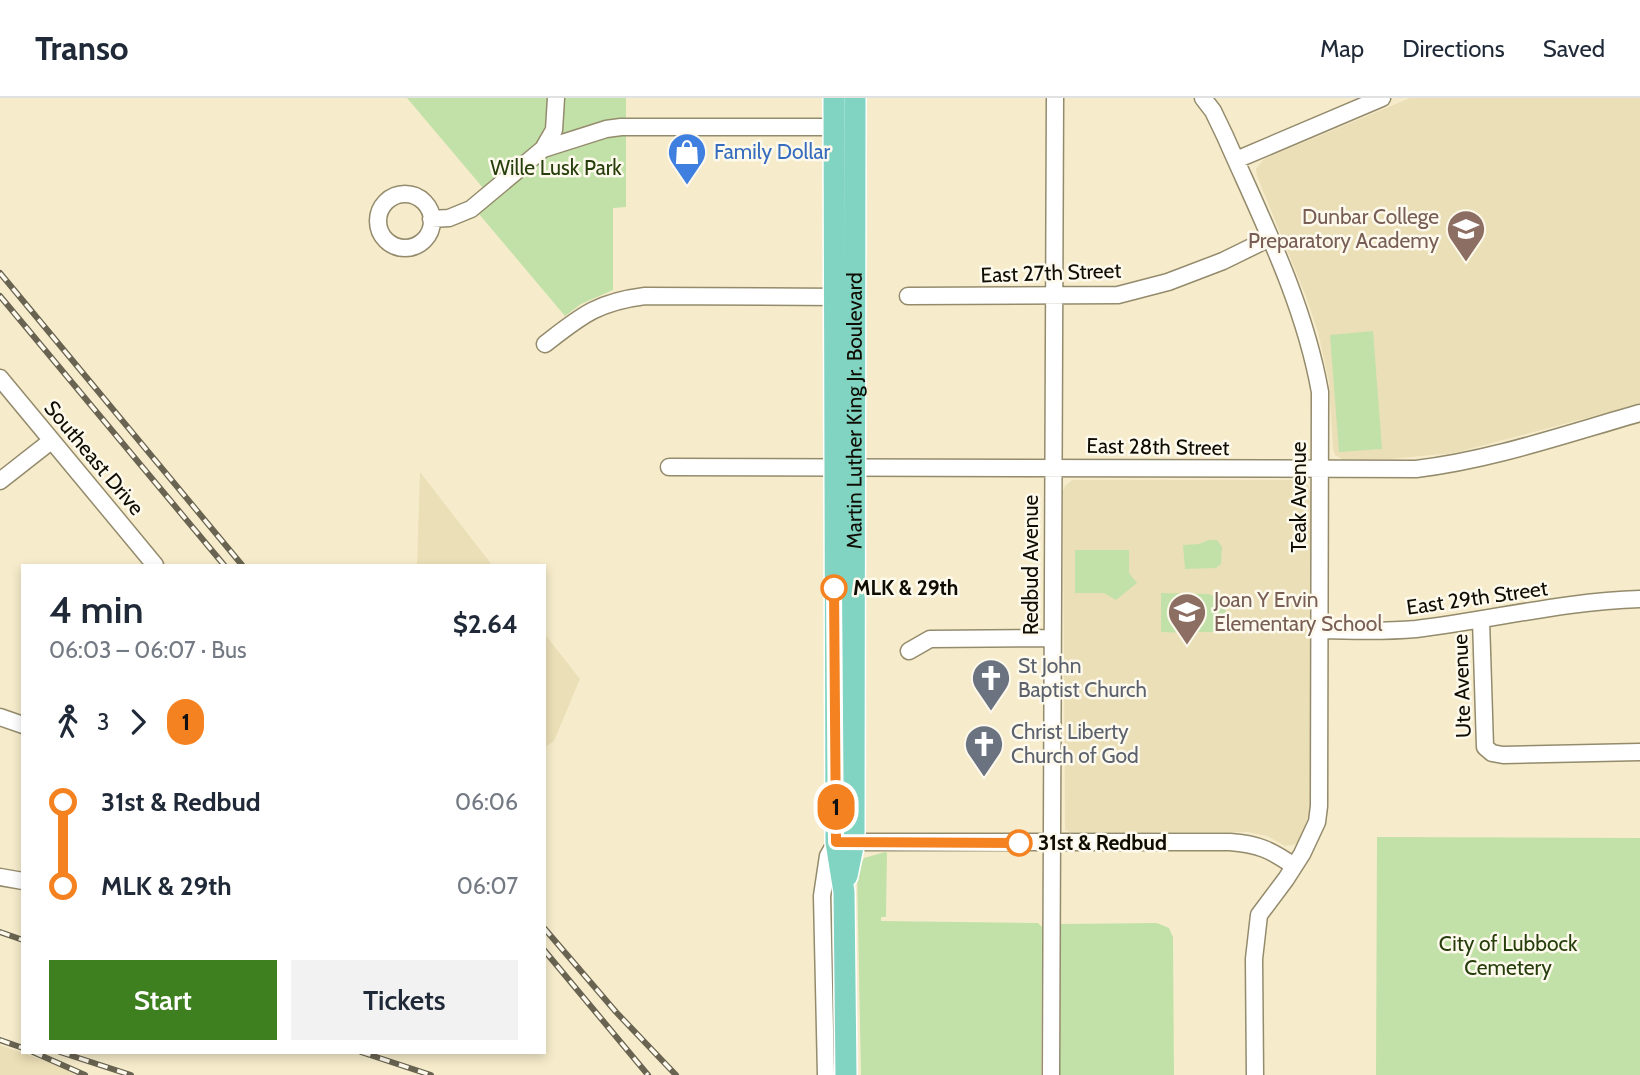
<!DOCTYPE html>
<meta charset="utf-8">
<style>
body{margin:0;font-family:Cabin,sans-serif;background:#f2f2f3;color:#1f2937;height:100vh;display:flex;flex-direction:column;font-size:26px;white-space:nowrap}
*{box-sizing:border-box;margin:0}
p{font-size:23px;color:#747a83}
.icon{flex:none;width:38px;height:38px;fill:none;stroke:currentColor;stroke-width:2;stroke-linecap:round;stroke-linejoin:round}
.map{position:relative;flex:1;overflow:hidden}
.panel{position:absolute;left:21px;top:466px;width:525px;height:490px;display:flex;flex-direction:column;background:#fff;border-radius:0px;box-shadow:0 4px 10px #0003}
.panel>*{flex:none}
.badge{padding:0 14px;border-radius:23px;font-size:24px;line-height:46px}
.map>.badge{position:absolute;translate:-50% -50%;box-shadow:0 0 0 4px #fff}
.legs{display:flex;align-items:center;gap:10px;height:77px;padding:0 28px;font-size:23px}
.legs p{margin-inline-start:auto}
.summary{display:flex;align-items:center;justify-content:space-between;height:119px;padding:0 28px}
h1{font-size:38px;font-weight:600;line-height:52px}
.action{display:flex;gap:14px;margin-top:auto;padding:14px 28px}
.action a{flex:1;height:80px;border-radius:0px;background:#3e7f1f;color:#fff;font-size:28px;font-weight:600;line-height:80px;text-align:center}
.action a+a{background:#f2f2f3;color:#1f2937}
ul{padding:0 28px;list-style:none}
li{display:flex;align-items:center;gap:24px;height:84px;font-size:26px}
li i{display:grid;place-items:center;width:10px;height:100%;margin:0 9px;background:currentColor}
li i::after{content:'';width:18px;height:18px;margin:-9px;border:5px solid;border-radius:50%;background:#fff}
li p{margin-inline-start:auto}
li:first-child i{background:linear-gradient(#0000 50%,currentColor 0)}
li:last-child i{background:linear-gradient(currentColor 50%,#0000 0)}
header{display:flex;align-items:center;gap:42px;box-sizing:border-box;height:98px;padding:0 35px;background:#fff;border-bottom:2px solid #e0e1e3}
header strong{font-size:33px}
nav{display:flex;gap:38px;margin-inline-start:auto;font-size:24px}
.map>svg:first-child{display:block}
.built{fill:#ebdfb7}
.green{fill:#c2e1a9}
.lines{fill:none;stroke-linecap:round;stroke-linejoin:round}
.minor-casing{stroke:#948b6d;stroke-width:19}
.major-casing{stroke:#fff;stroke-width:24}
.minor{stroke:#fff;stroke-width:16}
.major{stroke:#82d4c2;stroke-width:21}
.rail-casing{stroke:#696351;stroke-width:6}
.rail{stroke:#fdf9ec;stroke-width:3.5;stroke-dasharray:10;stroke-linecap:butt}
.line-1-casing{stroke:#fff;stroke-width:16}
.line-1{stroke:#f58220;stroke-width:10}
.stop-1-dot{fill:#fff;stroke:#f58220;stroke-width:3.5}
.labels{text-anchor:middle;stroke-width:5;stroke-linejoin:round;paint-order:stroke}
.shop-label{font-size:21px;fill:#366cbe;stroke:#fdf9ec;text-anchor:start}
.park-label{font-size:21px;fill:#263e0b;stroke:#fdf9ec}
.education-label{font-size:21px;fill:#785e54;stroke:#fdf9ec;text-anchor:end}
.street-label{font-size:21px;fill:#0f0c03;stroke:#fdf9ec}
.stop-label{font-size:21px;font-weight:bold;fill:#0f0c03;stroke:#fdf9ec;text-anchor:start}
.worship-label{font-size:21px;fill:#5b616d;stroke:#fdf9ec;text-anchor:start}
</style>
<header>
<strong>Transo</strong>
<nav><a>Map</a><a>Directions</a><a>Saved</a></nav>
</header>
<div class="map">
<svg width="1640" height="977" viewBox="0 0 1640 977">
<rect width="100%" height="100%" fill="#f6eccb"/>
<path class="built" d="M1410 0H1640V306L1454 355 1389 361H1342L1335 357 1333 351 1329 284 1318 234 1305 196 1257 78 1256 71 1264 61Z
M420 374 492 467H417Z
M1072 382H1301L1307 385 1311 394V702L1305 734 1297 746 1285 748 1267 738 1248 734H1070L1065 732 1063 393 1065 388Z
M544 535 580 581 554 643 544 650Z
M0 947 59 968 75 977H0Z"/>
<path class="green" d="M407 0H626V109L613 110V192L581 206 565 218 479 116 494 103Z
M1373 233 1382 351 1339 354 1330 237Z
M1209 442H1217L1222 449 1221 466 1216 470 1185 471 1183 447 1199 446Z
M1075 452H1129V475L1137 485 1116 502 1104 495H1075Z
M1161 495 1209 496 1225 504 1227 534H1197V531H1190V535L1161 534Z
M1377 739 1640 740V977H1376Z
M885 754 887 755 886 819H881V823L1038 825 1042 829 1041 977H861L857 773 864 760Z
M1157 825 1169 830 1173 839 1174 977H1060V826Z"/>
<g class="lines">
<g class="minor-casing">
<path id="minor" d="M1203 0 1213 13 1225 38C1262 122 1304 204 1320 294L1319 708 1317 724 1302 756 1286 781 1259 817 1254 861 1255 977
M543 51 606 31 621 29H846
M1236 62 1382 0
M378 123a27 27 0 1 1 54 0a27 27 0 1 1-54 0Z
M431 121 449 120 471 111 543 51 554 32 556 0
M908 198 1118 197 1168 184 1223 163 1270 140
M545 246C581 218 597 204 645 198L844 199
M0 280 155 467
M669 369 1416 371C1492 362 1566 336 1640 315
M0 383 51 343
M1481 522 1485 649 1492 655 1503 657 1640 654
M1320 532C1352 533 1384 534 1416 531 1491 522 1565 503 1640 501
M909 553 930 541 1052 540
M0 619 23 627
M0 779 23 783
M826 977 822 798 828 758 836 744H1230C1258 746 1271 752 1294 768
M1051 977 1055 0"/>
</g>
<g class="major-casing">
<g id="major">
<path d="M834 0 836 744 844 794 846 977"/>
<path id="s1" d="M847 778 854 744 855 0"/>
</g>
</g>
<use href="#minor" class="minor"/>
<use href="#major" class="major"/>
<g class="rail-casing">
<path id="rail" d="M0 175 242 467
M0 198 224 467
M544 830 616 914 676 977
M0 834 23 842
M544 852 648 977
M0 942 23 950
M33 954 85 977
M60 954 131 977
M361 954 431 977"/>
</g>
<use href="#rail" class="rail"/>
</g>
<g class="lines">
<g class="line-1-casing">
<path id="line-1" d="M834 490 836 744 1019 745"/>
</g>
<use href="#line-1" class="line-1"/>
</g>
<defs>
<g id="shop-pin" transform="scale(2.0125)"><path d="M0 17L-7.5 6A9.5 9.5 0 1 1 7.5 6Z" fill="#3f7fe0" stroke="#fdf9ec"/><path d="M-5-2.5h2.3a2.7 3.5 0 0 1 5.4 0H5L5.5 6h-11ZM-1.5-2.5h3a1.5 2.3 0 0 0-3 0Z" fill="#fff"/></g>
<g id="school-pin" transform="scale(2.0125)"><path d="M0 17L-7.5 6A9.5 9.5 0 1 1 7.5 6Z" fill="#8d6e63" stroke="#fdf9ec"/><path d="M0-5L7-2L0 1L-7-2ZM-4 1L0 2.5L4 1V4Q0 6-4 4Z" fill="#fff"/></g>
<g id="church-pin" transform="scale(2.0125)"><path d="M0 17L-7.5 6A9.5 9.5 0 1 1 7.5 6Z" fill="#6b7280" stroke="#fdf9ec"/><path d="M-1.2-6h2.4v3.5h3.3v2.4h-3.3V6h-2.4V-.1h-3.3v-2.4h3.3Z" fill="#fff"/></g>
</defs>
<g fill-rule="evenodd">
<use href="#shop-pin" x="687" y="54"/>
<use href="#school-pin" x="1466" y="131"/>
<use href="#school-pin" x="1187" y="514"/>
<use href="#church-pin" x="991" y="580"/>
<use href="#church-pin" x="984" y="646"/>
</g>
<g class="stop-1-dot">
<circle cx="834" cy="490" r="12"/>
<circle cx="1019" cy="745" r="12"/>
</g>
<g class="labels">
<g class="shop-label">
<text x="714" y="61">Family Dollar</text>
</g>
<g class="park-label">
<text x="556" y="77">Wille Lusk Park</text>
<text x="1508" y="853">City of Lubbock<tspan x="1508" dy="24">Cemetery</tspan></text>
</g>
<g class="education-label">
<text x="1439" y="126">Dunbar College<tspan x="1439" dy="24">Preparatory Academy</tspan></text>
<text x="1214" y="509" text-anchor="start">Joan Y Ervin<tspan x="1214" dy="24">Elementary School</tspan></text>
</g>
<g class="street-label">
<text transform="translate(1051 175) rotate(-2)" y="7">East 27th Street</text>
<text dy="7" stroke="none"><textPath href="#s1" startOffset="466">Martin Luther King Jr. Boulevard</textPath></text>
<text transform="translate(1158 349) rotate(1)" y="7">East 28th Street</text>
<text transform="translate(94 360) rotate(50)" y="7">Southeast Drive</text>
<text transform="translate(1299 399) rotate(-90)" y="7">Teak Avenue</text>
<text transform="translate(1031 467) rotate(-90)" y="7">Redbud Avenue</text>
<text transform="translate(1477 500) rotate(-8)" y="7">East 29th Street</text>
<text transform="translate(1462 588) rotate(-92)" y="7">Ute Avenue</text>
</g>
<g class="stop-label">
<text x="853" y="497">MLK &amp; 29th</text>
<text x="1038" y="752">31st &amp; Redbud</text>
</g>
<g class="worship-label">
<text x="1018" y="575">St John<tspan x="1018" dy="24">Baptist Church</tspan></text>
<text x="1011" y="641">Christ Liberty<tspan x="1011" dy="24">Church of God</tspan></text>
</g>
</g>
</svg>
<b class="badge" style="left:836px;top:709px;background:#f58220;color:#111">1</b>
<section class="panel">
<div class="summary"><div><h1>4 min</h1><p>06:03 – 06:07 · Bus</p></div><b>$2.64</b></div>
<div class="legs"><svg class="icon" aria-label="walk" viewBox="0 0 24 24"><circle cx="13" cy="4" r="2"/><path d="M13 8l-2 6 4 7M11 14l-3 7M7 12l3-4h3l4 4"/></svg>3<svg class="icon" aria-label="forward" viewBox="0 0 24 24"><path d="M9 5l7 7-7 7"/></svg><b class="badge" style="background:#f58220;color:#111">1</b></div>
<ul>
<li><i style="color:#f58220"></i><b>31st &amp; Redbud</b><p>06:06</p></li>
<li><i style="color:#f58220"></i><b>MLK &amp; 29th</b><p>06:07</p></li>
</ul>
<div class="action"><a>Start</a><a>Tickets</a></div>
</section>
</div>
